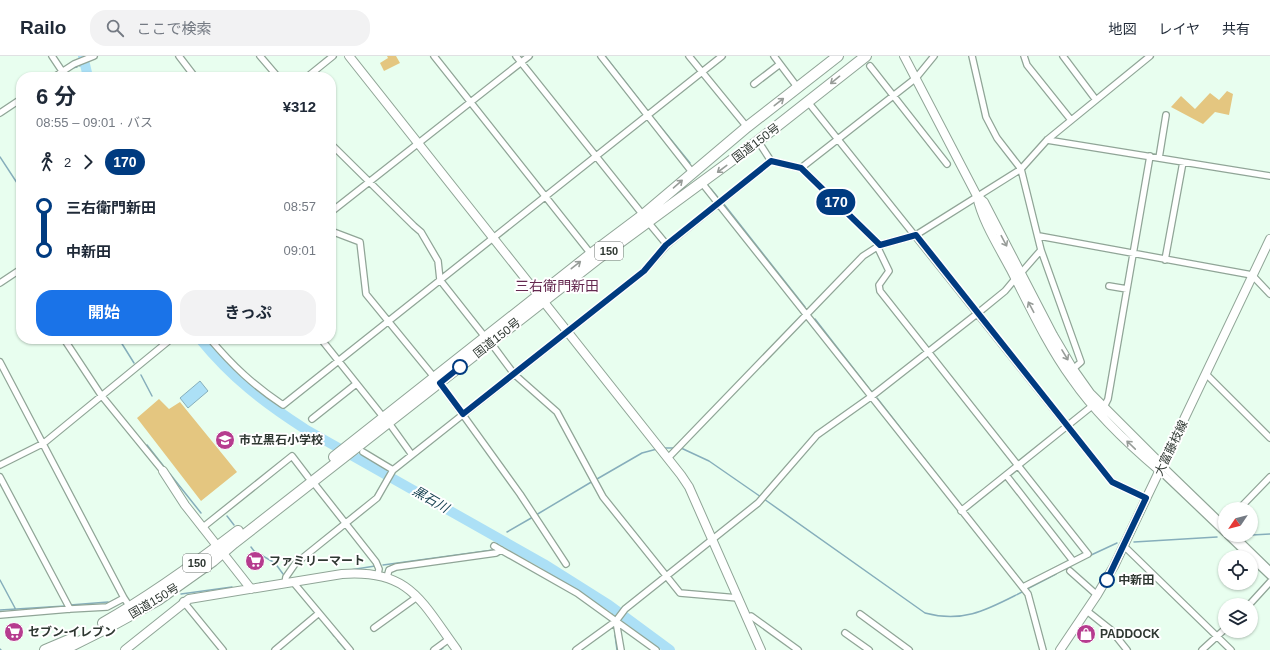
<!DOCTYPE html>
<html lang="ja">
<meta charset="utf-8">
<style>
body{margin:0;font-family:Helvetica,"Noto Sans JP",sans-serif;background:#f2f2f3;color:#1f2937;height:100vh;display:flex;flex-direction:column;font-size:15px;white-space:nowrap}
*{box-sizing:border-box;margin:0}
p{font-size:13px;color:#747a83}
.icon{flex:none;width:22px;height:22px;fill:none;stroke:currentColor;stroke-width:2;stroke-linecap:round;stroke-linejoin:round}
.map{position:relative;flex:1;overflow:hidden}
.panel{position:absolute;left:16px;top:16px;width:320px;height:272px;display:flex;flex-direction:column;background:#fff;border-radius:16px;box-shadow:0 1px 3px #0004}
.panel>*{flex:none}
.badge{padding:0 8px;border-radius:13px;font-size:14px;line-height:26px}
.needle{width:26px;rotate:235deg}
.controls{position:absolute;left:1218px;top:446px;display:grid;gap:8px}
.controls a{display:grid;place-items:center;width:40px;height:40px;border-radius:50%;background:#fff;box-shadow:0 1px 3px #0004;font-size:20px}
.map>.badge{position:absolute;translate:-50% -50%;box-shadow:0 0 0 2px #fff}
.legs{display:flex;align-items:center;gap:6px;height:44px;padding:0 20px;font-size:13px}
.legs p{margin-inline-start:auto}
.summary{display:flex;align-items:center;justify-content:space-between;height:68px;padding:0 20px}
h1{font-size:22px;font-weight:700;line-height:30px}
.button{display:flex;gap:8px;margin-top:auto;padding:8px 20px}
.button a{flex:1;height:46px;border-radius:16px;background:#1a73e8;color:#fff;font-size:16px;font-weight:700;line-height:46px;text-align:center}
.button a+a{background:#f2f2f3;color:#1f2937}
ul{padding:0 20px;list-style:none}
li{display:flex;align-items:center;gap:14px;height:44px;font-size:15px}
li i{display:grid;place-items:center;width:6px;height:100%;margin:0 5px;background:currentColor}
li i::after{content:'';width:10px;height:10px;margin:-5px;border:3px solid;border-radius:50%;background:#fff}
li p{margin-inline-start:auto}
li:first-child i{background:linear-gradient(#0000 50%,currentColor 0)}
li:last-child i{background:linear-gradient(currentColor 50%,#0000 0)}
header{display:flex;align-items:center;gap:24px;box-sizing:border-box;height:56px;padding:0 20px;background:#fff;border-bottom:1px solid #e0e1e3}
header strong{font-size:19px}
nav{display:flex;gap:22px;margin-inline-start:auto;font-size:14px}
.search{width:280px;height:36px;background:#f2f2f3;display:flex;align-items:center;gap:10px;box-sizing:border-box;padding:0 14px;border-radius:16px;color:#747a83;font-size:15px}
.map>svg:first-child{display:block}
.green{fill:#e4c680}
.water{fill:#ace0f6;stroke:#86aebb}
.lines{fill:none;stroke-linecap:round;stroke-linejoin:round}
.stream{stroke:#86aebb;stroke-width:1.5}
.river{stroke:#ace0f6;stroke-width:10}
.street-casing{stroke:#90a597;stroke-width:8}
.secondary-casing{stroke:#90a597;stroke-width:10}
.highway-casing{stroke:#90a597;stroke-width:12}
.street{stroke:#fff;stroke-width:5.5}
.secondary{stroke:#fff;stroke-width:8}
.highway{stroke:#fff;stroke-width:10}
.oneway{stroke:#979c98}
.line-1-casing{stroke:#fff;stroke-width:9}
.line-1{stroke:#003b80;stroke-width:6}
.stop-1-dot{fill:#fff;stroke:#003b80;stroke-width:2}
.labels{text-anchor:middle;stroke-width:4;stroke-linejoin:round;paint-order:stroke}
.shield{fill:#fff;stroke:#6d7470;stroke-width:1}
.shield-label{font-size:11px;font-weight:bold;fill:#2f3832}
.street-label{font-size:12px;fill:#2f3832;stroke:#fff}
.poi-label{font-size:12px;font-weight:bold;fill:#2f3832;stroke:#fff;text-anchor:start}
.stop-label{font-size:12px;font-weight:bold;fill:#2f3832;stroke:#fff;text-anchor:start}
.water-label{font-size:13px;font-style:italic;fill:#174151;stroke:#fff}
.quarter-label{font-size:14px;fill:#652950;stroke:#fff}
</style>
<header>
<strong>Railo</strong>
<div class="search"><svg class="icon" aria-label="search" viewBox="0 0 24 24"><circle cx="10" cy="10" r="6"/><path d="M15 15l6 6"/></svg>ここで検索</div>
<nav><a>地図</a><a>レイヤ</a><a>共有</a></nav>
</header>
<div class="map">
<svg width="1270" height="594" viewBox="0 0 1270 594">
<rect width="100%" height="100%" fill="#e8feef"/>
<path class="green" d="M387 0H396L400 7 384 15 380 7 388 2Z
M1227 35 1233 38 1229 59 1215 56 1203 68 1171 51 1181 40 1195 53 1210 37 1219 44Z
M159 343 169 353 180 346 237 416 201 445 137 362Z"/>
<path class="water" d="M200 325 208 335 188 352 180 342Z"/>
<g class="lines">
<path class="stream" d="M605 0 644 50
M80 10 85 9
M72 12 77 11
M655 64 690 107
M0 101 21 133
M711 133 720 144
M723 147 805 251
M815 263 871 335
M119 283 134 307
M141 319 152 340
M877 342 962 451
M147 389 165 412
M663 392H675
M681 392 709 405 761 441
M170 418 201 457
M597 423 642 397 657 393
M764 443 925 557C965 568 990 552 1024 535
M536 459 593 425
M227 460 234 469
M507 476 533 461
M1252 479 1270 478
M1134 486 1217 481
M497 488 502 481
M251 491 254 495 275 507 283 518
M1089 500 1117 487
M383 509 493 494 495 492
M350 514 375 510
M0 524 15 552
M260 527 270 526
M1027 533 1056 518
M181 538 232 531
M70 549 108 546
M609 549 613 557 612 559
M0 554 65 550
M329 573 334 580
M615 579 617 594
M338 585 346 594
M0 593 1 594
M440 594 443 592"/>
<path class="river" d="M83 0 88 21
M200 283C232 322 263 346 305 373L544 508 609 549 670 594"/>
<g class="street-casing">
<path id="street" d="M52 0 62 15
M179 0 195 21
M260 0 278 21
M434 0 591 198
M516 0 643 159
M601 0 692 116
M689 0 747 71
M774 0 798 32
M972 0 986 61 997 82 1021 113 1041 194 1081 306 1073 313
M1024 0 1027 9 1071 64
M1063 0 1096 44
M870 10 947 108
M54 21 74 8 94 0
M307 21 333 0
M754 28 780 8
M808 46 1112 426 1146 442
M0 57 21 43
M1047 84 1270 120
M758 85 771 105 801 112 880 189
M331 88 414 170 421 176 438 205 440 224 485 281
M1159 102 1166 59
M801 112 916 22 934 0
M702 127 1028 538 1043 594
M331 156 529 0
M648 166 667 189
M331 175 360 186 366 238 434 321
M1039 180 1252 219 1270 238
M877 190 889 215 879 229 880 235 1088 498 1023 531
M1165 204 1183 106
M1021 217 1041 194
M0 227 21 213
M1109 230 1127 233
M64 283 101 339 163 415
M210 283C233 310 253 329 283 349L722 0
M321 283 384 362
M491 287 514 318 557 356 603 441 680 537 738 542
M0 306 124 542 130 551
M1206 318 1270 382
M440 327 520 438 566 508
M1104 351 1108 343 1150 100
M312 363 356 328
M389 367 412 399
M363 396 393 414
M668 402 863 200 880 189 916 179 1021 113 1047 84 1150 0
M0 409 44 387 171 283
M1163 410 1225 470
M1160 415 1225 477
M1006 419 1073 505
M0 421 70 553
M313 426 376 506 379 513 378 518
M1239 453 1270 421
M961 455 1092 350
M202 472 292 400 308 421
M1227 479 1250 501
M1234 479 1270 514
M494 490 577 537 656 594
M1124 490 1231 594
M1251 502 1270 520
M1070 515 1097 539
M387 521 389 514 396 511 496 497 501 494
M293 526 350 594
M285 527 286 521 295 508 377 442 393 414 644 215 667 189 771 105
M183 545 223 594
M1249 549 1270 526
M1087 555 1111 574 1127 594
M860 558 909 594
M0 559 70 553 107 551 124 542
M747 562 751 560 798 594
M616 565 621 594
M374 572 417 541
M845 577 869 594
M275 594 319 557
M434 594 449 583
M576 594 616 565 625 553 758 447 817 379 872 340 978 257 1005 235 1015 223
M1202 594 1225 573"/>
</g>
<g class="secondary-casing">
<path id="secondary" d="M349 0 681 419 689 431 761 594
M904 0 977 140C982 165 999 191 1011 214 1030 251 1048 290 1072 323 1096 358 1128 388 1160 415
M977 140 984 146 1053 279 1073 313 1090 337 1163 410
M163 415 185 449 251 533
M125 594 189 543 342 518C410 513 421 545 457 594
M1060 594 1097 539 1114 510 1270 183"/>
</g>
<g class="highway-casing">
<path id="highway" d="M334 401 591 198 643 159 747 71 838 0
M103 567C151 540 195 508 238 475
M45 594 71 583
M63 594 109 571 158 544 213 505 234 487 596 204 758 85 866 0"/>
</g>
<use href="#street" class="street"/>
<use href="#secondary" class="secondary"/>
<use href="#highway" class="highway"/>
</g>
<defs><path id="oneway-shaft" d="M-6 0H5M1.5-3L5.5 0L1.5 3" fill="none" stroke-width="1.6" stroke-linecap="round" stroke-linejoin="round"/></defs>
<g class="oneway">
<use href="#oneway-shaft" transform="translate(835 24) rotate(141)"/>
<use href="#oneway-shaft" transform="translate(779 46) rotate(-38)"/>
<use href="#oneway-shaft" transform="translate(722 113) rotate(143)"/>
<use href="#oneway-shaft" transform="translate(678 128) rotate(-41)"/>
<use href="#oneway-shaft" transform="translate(1004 185) rotate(62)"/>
<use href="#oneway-shaft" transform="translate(576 209) rotate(-38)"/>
<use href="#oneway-shaft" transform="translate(1031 251) rotate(-118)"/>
<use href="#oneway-shaft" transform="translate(1065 299) rotate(59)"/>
<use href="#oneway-shaft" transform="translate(1131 389) rotate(-136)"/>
</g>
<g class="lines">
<g class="line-1-casing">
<path id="line-1" d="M460 311 440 327 463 358 644 215 666 189 771 105 801 112 880 189 916 179 1112 426 1146 442 1107 524"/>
</g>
<use href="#line-1" class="line-1"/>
</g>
<defs>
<g id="school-disc" transform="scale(1)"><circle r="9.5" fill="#b63c8f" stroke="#fff"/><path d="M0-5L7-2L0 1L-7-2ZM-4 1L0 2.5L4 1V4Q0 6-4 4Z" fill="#fff"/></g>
<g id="supermarket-disc" transform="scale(1)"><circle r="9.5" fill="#b63c8f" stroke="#fff"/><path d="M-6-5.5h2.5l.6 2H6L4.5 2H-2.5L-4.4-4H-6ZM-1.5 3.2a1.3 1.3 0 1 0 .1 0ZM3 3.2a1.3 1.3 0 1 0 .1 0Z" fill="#fff"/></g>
<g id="shop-disc" transform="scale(1)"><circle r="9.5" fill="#b63c8f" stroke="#fff"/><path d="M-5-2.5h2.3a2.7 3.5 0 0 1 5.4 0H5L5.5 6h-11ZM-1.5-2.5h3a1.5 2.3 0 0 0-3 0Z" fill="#fff"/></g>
</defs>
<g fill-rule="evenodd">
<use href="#school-disc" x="225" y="384"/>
<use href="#supermarket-disc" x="255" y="505"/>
<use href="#supermarket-disc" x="14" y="576"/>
<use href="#shop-disc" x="1086" y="578"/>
</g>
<g class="stop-1-dot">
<circle cx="460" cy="311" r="7"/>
<circle cx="1107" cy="524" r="7"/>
</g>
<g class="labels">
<g class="shield">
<rect x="595" y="186" width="28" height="18" rx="3"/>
<rect x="183" y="498" width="28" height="18" rx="3"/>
</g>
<g class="shield-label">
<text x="609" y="199">150</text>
<text x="197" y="511">150</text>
</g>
<g class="street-label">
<text transform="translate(756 87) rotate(-37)" y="4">国道150号</text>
<text transform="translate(497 282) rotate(-38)" y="4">国道150号</text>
<text transform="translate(1171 392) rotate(-64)" y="4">大富藤枝線</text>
<text transform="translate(154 545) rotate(-31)" y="4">国道150号</text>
</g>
<g class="poi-label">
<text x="239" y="388">市立黒石小学校</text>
<text x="269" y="509">ファミリーマート</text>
<text x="28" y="580">セブン-イレブン</text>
<text x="1100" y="582">PADDOCK</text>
</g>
<g class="stop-label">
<text x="1118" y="528">中新田</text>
</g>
<g class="water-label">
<text transform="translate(431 443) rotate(30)" y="5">黒石川</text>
</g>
<g class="quarter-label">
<text x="557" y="235">三右衛門新田</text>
</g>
</g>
</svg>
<div class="controls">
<a><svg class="needle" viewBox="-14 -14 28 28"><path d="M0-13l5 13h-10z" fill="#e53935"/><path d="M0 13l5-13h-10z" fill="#747a83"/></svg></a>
<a><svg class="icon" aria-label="locate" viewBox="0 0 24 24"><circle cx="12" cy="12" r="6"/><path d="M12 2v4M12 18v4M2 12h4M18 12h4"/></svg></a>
<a><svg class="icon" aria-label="layers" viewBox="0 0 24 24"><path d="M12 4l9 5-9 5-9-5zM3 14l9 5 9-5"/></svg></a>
</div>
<b class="badge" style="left:836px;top:146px;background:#003b80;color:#fff">170</b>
<section class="panel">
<div class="summary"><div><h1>6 分</h1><p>08:55 – 09:01 · バス</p></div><b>¥312</b></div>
<div class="legs"><svg class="icon" aria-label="walk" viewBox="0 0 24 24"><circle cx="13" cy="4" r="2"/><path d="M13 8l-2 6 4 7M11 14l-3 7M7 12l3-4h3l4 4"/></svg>2<svg class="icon" aria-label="forward" viewBox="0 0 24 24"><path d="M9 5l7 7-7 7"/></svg><b class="badge" style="background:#003b80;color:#fff">170</b></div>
<ul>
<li><i style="color:#003b80"></i><b>三右衛門新田</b><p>08:57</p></li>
<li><i style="color:#003b80"></i><b>中新田</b><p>09:01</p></li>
</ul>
<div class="button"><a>開始</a><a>きっぷ</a></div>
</section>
</div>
